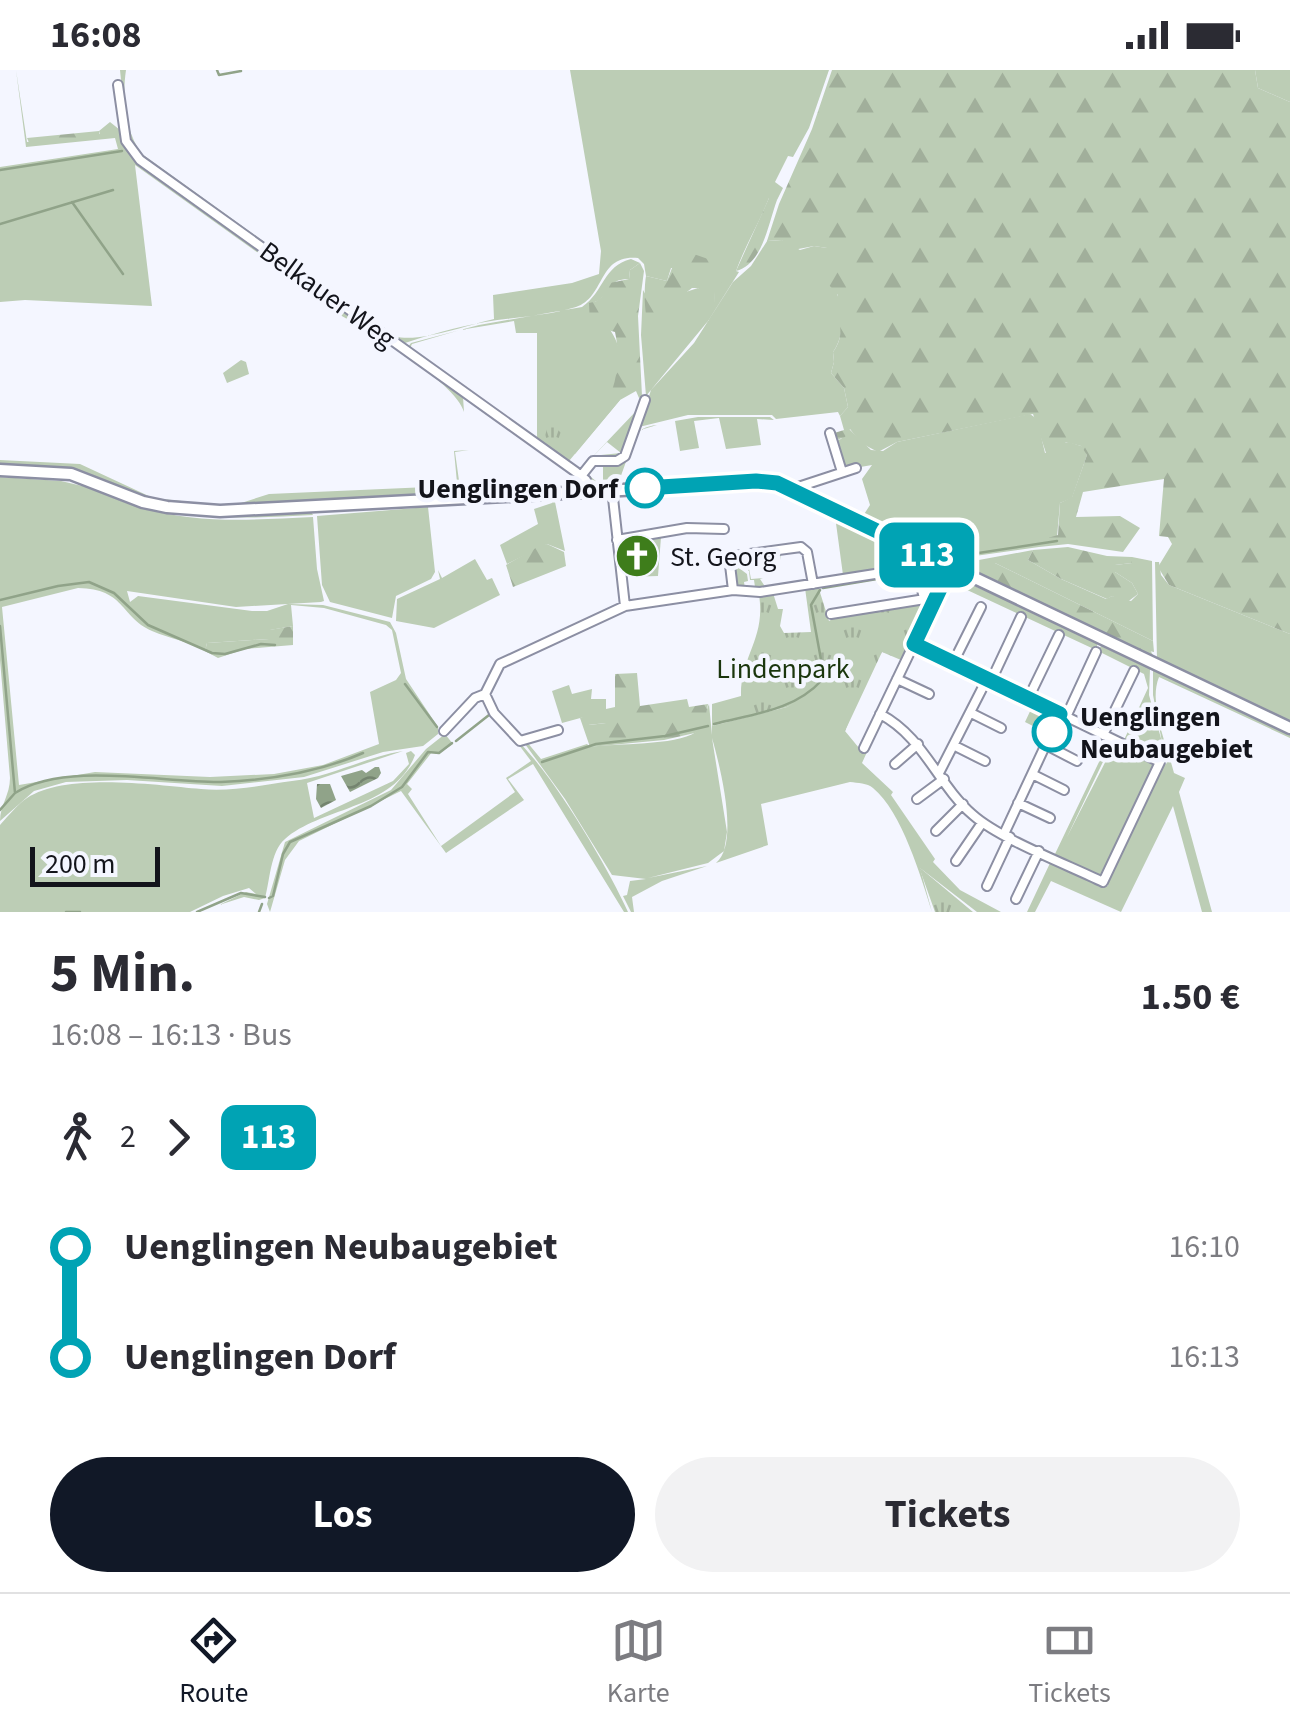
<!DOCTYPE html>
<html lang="de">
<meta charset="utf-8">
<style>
body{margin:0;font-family:"Source Sans 3",sans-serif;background:#f2f2f3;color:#2b2b33;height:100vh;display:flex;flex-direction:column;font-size:38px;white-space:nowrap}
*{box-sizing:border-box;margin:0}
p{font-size:32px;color:#7c7c81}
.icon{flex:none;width:55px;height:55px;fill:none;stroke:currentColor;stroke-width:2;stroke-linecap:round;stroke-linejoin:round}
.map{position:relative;height:842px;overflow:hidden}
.panel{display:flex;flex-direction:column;background:#fff;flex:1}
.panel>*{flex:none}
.badge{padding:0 20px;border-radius:15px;font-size:35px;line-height:65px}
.scale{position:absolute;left:30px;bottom:25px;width:130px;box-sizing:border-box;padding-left:10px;border:5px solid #13141b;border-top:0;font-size:28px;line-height:35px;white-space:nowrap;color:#13141b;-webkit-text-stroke:8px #f4f6ff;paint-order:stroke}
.map>.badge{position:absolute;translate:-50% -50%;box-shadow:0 0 0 5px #fff}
.legs{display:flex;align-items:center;gap:15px;height:110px;padding:0 50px;font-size:32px}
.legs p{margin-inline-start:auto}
.headline{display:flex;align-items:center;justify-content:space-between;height:170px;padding:0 50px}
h1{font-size:55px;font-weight:700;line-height:75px}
.action{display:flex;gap:20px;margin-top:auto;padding:20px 50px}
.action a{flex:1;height:115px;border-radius:60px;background:#111827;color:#fff;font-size:40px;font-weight:700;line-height:115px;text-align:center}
.action a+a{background:#f2f2f3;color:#2b2b33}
ul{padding:0 50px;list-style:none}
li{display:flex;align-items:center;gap:35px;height:110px;font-size:38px}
li i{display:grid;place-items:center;width:15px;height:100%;margin:0 12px;background:currentColor}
li i::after{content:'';width:25px;height:25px;margin:-12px;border:8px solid;border-radius:50%;background:#fff}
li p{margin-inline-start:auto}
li:first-child i{background:linear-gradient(#0000 50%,currentColor 0)}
li:last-child i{background:linear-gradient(currentColor 50%,#0000 0)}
.status{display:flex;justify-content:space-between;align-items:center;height:70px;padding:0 50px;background:#fff;direction:ltr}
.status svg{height:28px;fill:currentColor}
.tab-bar{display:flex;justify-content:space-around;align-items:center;height:140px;border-top:2px solid #e1e1e2;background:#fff;font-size:28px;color:#7c7c81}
.tab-bar a{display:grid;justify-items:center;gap:5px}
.tab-bar .current{color:#111827}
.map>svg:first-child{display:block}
.green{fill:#bccdb5;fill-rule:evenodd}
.forest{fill:url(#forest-firs)}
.cemetery{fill:url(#cemetery-stones)}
.park{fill:url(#park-tufts)}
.water{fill:url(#water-waves)}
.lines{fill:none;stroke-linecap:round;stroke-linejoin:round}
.stream{stroke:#90a389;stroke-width:2.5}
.minor-casing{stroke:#8c8fa3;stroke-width:12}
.major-casing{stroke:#8c8fa3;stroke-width:15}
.minor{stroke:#fff;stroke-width:8}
.major{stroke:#fff;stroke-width:10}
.line-1-casing{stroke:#fff;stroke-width:22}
.line-1{stroke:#00a3b4;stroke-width:15}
.stop-1-dot{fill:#fff;stroke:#00a3b4;stroke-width:5}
.labels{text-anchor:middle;stroke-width:9;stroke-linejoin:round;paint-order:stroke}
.street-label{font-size:28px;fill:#13141b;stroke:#f4f6ff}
.stop-label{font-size:28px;font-weight:bold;fill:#13141b;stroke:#f4f6ff;text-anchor:end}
.poi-label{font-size:28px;fill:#13141b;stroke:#f4f6ff;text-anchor:start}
.park-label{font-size:28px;fill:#1a360d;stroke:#f4f6ff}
</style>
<div class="status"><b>16:08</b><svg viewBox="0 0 49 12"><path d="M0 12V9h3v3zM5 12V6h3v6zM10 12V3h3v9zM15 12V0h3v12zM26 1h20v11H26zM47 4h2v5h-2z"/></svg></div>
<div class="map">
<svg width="1290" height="842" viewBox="0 0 1290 842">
<defs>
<pattern id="forest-firs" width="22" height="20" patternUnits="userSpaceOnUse" patternTransform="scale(2.5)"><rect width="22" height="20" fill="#bccdb5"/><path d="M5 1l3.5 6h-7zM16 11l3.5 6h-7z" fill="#a1af9b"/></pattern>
<pattern id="cemetery-stones" width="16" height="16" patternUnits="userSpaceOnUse" patternTransform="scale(2.5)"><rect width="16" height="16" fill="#bccdb5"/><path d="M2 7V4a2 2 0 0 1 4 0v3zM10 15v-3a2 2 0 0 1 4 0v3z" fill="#a1af9b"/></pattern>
<pattern id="park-tufts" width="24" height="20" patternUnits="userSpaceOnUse" patternTransform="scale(2.5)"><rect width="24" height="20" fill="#bccdb5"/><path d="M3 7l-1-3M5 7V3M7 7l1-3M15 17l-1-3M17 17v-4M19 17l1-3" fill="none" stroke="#a1af9b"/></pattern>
<pattern id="water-waves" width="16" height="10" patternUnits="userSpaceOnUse" patternTransform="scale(2.5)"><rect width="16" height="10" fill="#90a389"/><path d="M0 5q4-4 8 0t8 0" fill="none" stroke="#74846f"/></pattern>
</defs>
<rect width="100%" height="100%" fill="#f4f6ff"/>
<path class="green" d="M16 0 27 72 100 64 99 61 110 52 120 60 128 80 490 342 489 346 463 327 464 342C456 311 360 257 330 239 322 234 315 225 307 218L135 95 152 236 25 230 0 232V97L118 79 115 68 26 77Z
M120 0H126C122 27 125 62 142 84L395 266C416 274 471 254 494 249L493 225 572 213 599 204 601 181 570 0H829L809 58 793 87 788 86 775 112 783 118 777 130 769 128C759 153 745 176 736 201L739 202 708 251 646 326 641 265 643 220 648 229 646 235 698 218 714 233 715 196 671 198 667 211 646 206 644 194 638 188C597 184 606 227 576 237 547 246 514 247 485 252 457 257 428 265 402 274L138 86 127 70Z
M1255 0H1290V32L1258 18Z
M769 168 768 171 782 170 800 180 814 176 827 178C830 210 854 253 833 282L834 292 831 303 844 318 848 337 840 346 838 342 776 349 772 345H688L639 357 651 320 694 273 733 212 751 196Z
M631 189 640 193 630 200 629 209C611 209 609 218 600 230L589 234C625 273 621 279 620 330L569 391 577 400 529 365 537 368V263H516L514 251 460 260 412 274 410 278 469 322 409 280 408 277 411 273 479 255 582 237C604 222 603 196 631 189Z
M241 290 246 292 249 304 227 313 223 303Z
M639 332H642L621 388 595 389 601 385 621 383 607 372 579 401 639 338Z
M1030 344 1037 349 1045 383 1057 381 1061 373 1069 372 1084 377 1087 385 1072 428 1060 433 1057 467 1039 471V477L946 490 861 449 870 435 862 409 872 395 843 400 834 371 841 369 849 359 871 380 883 381 897 372Z
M698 347H770L774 350 757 349 761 375 726 379 719 348 694 351 699 378 680 381 675 351Z
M657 355 637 361 618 414H598L585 405V402L597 412H603V394L617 393C629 373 634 357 657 355Z
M469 380 455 382 461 425 212 438 155 432 91 407 0 397V390L80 394 153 428 210 434 235 435 269 424 428 417 442 423H458L454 381Z
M17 404H54L104 418 102 421 95 420C172 456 231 451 313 447L317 499 324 531 321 532 236 537 127 521 130 532 138 526 252 541H267L288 534 323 535 390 552 396 563 406 609 438 657V664L423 676 383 682 304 707 222 716 127 710 66 712 34 721 0 751C0 735 10 725 10 708L0 590V407L61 411 95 419 74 411 17 407ZM78 518C126 519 119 546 152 561 170 569 189 571 205 581L207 573 269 569 270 560 293 556 291 535 324 538 386 555 392 560 401 603 396 610 370 622 379 674 323 695 274 704 210 707 95 702 19 715 2 537Z
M107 419 147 434 310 440 313 445C239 449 174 452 105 423Z
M554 427 565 481 547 474 507 494 500 475 538 454 534 439 552 433Z
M428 437 435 502 431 509 396 526 392 548 330 532 322 515 317 446Z
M835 446 941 499 933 527H926L919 498 821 509 843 505Z
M1033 480 1028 490 1061 509 1106 529 1112 526 1131 531 1138 524 1132 513 1115 502V495L1132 493V487L1152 491 1153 571 995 493H977L972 497 1139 579 1150 580 1154 587 1151 589 963 498 968 492Z
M780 482 781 490 780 486 747 488 751 509 763 508 760 509 764 515 761 520 752 518 755 517 754 510H750L749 501 742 495 739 498 747 504 748 511 744 512 745 519 735 517 731 498 734 489Z
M475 489 487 510 492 508 500 525 434 558 396 551 397 529 440 509 438 500 442 508Z
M1155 492H1159L1161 505 1169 515 1290 564V656L1157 590Z
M956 505 1151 594V598L1098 572 1096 580 950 512 952 508 947 512 953 506 1090 569Z
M1101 576 1150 599 1149 625 1162 672 1153 625V600L1170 607 1155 599 1157 597 1290 661V668L1159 607C1148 634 1167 675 1174 703L1185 708 1179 722 1212 842H1202L1173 736 1121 842 1051 811 1035 842H1027L1051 791 1041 785 1069 798 1072 802 1074 800 1088 806 1086 809 1093 812 1092 809 1097 811 1099 817 1108 816V806L1160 698 1167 693 1162 685 1156 688 1149 681 1108 664 1124 670 1148 618 1144 604 1098 581Z
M844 604 849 651 845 661 859 678 864 669 867 682 862 693 893 722 891 725 935 789 933 792 960 820 1001 842H977L920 798 932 842C921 807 902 742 873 718 867 713 858 713 850 712L761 734 768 775 716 793C740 774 720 696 712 668L727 762 724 781 708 793 648 808 707 796 662 811 632 827 634 842H631L623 826 627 825 630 811 646 809 612 805 565 729 525 674 527 672 541 689 587 674 590 677C616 673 675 676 696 662 705 654 705 643 709 634L712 665V656L787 637Z
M569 615 572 624 592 619 591 629H606V653L588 655 584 647 562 653 552 621Z
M445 664 453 674 438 684 432 682 407 714 412 719 408 724 441 776 515 722 506 708 531 691 513 667C549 697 608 797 628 842H624L533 694 508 709 524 730 446 783 401 721 299 771 285 790 270 842 267 834 285 772 391 720 426 679Z
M1109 671 1112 673 1067 767 1115 673 1156 692 1100 808 1040 778 1055 784Z
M403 681 307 713 314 748 393 711 409 694 406 683 411 681 415 685C395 739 321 737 285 769 270 782 270 811 265 828L259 830 244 827 219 835 246 822 256 824 249 818 223 826 190 842H0V755C9 745 17 735 27 728 66 702 156 715 201 719 231 722 263 715 292 711 331 707 365 687 403 681Z"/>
<path class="forest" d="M832 0H1255L1258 18 1290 32V564L1169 515 1158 497 1172 474 1168 467 1159 466 1164 409 1083 422 1076 447 1120 446 1140 458 1123 482 1068 474 1039 477 1037 471 1058 465 1060 433 1072 427 1087 385 1081 376 1066 372 1055 384 1047 386 1033 344 897 372 878 382 861 373 850 359 845 367 834 371 831 364 844 360 840 346 848 337 844 318 831 303 834 292 833 282C848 262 835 247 838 225L829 215 826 207 827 178 814 176 788 181 782 170 767 171 779 134 812 59Z
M99 61 100 67 30 75 27 68Z
M775 127 777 130C768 154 763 194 736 201L769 128Z
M688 182 708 189 715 196 716 204 722 211 715 222 714 234 709 236 698 218H692L648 252C644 242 644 217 646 206L667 211 674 193Z
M640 193 644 201 638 246 642 326 639 328 636 321 620 330 575 384C576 370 587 363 596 352 615 325 622 294 615 262L590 255 589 233C602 231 604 226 605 214L629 209 630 200Z
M547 474 564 482 566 496 513 517 506 495 541 475Z
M1068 477 1107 486 1132 487V493L1115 495V502L1132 513 1138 524 1126 533 1112 526 1107 529 1061 509 1028 490 1033 480Z
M977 493H995L1153 571 1154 582 1139 579 971 498Z
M293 556V575L245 579 218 588 205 581 207 573 269 569V560Z
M637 603 640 636 687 629 689 637 708 634 705 651 708 660 664 670 590 677 580 648 585 646 589 655 606 653V639L615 637V604Z"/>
<path class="cemetery" d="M661 467 658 506 626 507 624 475Z"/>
<path class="park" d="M549 351 566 368 562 387 543 374Z
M818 516 829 551 836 547 925 531 928 533 901 590 882 582 845 661 838 619 815 624 787 637 712 656V634L741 626C740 586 766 569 759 525L773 523 778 539H783L780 556 784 563 811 562 805 518Z
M1033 635 1055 646 1047 663 1025 652Z
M919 797 973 842H935Z"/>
<path class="water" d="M375 697H379L381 703 378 708 350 722 341 706 362 700 366 703Z
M317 714H330L336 730 321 738 316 729Z"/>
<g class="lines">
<path class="stream" d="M217 0 219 5 241 1
M0 100 122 81
M72 132 123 204
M0 154 113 120
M952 487 1057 471
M922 502 935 498
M823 518 913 503
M820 520 811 535 824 606
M0 530 58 516 89 512 114 523 148 555 212 583 225 584 261 574 275 575
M0 556 15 723 0 740
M405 614 437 657
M714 654C752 644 794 641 822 610
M456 671 489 645
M542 692 596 674 665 666 708 656
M15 723C67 691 162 713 221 712 270 710 317 703 363 683
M269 828 273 826 283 784 290 772 371 736 402 717 428 682 439 683 452 673
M66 842H80
M197 842 241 823 265 827
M259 842 262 834"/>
<g class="minor-casing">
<path id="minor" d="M118 15 126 71 140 90 576 402 586 410 590 421
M830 363 842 402
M581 406 593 391H617L625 386 645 330
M612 419 625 536
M792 419 856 398
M617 470 687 458 724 459
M733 520 730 495 735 486 801 477 807 482 813 514
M831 544 925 529
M953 593 981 537
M897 609 929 624
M991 611 1021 547
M485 624 494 643 520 671 558 660
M1028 629 1059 565
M971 643 1001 658
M880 644C924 667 937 714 973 745 1000 769 1068 795 1103 812L1160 692 914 573
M1066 647 1096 582
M444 661 475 628 485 624 500 594 625 536 733 520 760 522 913 498 917 500 924 528
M1103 665 1134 601
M1046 675 1077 691
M955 676 985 691
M864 678 947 505 946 501 952 497
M895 694 918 674
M939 703 987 609
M1032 704 1064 720
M917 729 944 709
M1018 733 1050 748
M936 761 963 734
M1004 764 1060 644
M956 791 982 753
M987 816 1010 767
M1016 829 1039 781"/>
</g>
<g class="major-casing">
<path id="major" d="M0 400 71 404 143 432 167 437 220 441 773 412 1290 658"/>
</g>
<use href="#minor" class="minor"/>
<use href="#major" class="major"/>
</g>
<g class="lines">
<g class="line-1-casing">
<path id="line-1" d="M645 418 756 411 777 413 952 497 946 501 947 504 914 574 1060 644 1052 662"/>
</g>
<use href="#line-1" class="line-1"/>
</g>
<defs>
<g id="church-disc" transform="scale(2.25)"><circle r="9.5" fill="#3e7d1b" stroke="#f4f6ff"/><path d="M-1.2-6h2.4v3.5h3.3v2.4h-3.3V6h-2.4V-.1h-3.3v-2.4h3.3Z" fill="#fff"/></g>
</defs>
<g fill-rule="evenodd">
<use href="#church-disc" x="637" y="486"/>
</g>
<g class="stop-1-dot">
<circle cx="645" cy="418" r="18"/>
<circle cx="1052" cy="662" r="18"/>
</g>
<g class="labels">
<g class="street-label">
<text transform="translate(328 224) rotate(36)" y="10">Belkauer Weg</text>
</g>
<g class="stop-label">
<text x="618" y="428">Uenglingen Dorf</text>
<text x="1080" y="656" text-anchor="start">Uenglingen<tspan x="1080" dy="32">Neubaugebiet</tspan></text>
</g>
<g class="poi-label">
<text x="670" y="496">St. Georg</text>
</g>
<g class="park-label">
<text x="783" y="608">Lindenpark</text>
</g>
</g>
</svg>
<div class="scale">200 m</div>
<b class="badge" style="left:927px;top:485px;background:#00a3b4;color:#fff">113</b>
</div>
<section class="panel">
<div class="headline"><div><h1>5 Min.</h1><p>16:08 – 16:13 · Bus</p></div><b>1.50 €</b></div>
<div class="legs"><svg class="icon" aria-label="walk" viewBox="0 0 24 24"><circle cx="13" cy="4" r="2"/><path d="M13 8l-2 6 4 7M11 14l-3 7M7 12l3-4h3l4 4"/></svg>2<svg class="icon" aria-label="forward" viewBox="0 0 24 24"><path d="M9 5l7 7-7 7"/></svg><b class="badge" style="background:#00a3b4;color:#fff">113</b></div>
<ul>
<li><i style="color:#00a3b4"></i><b>Uenglingen Neubaugebiet</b><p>16:10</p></li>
<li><i style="color:#00a3b4"></i><b>Uenglingen Dorf</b><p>16:13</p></li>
</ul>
<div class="action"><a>Los</a><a>Tickets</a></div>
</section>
<nav class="tab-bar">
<a class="current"><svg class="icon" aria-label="directions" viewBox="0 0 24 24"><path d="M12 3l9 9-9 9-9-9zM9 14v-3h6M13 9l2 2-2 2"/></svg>Route</a>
<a><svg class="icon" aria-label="map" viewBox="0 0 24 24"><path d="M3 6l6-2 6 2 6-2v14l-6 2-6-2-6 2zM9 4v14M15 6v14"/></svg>Karte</a>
<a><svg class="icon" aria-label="tickets" viewBox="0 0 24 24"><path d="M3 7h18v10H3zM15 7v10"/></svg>Tickets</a>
</nav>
